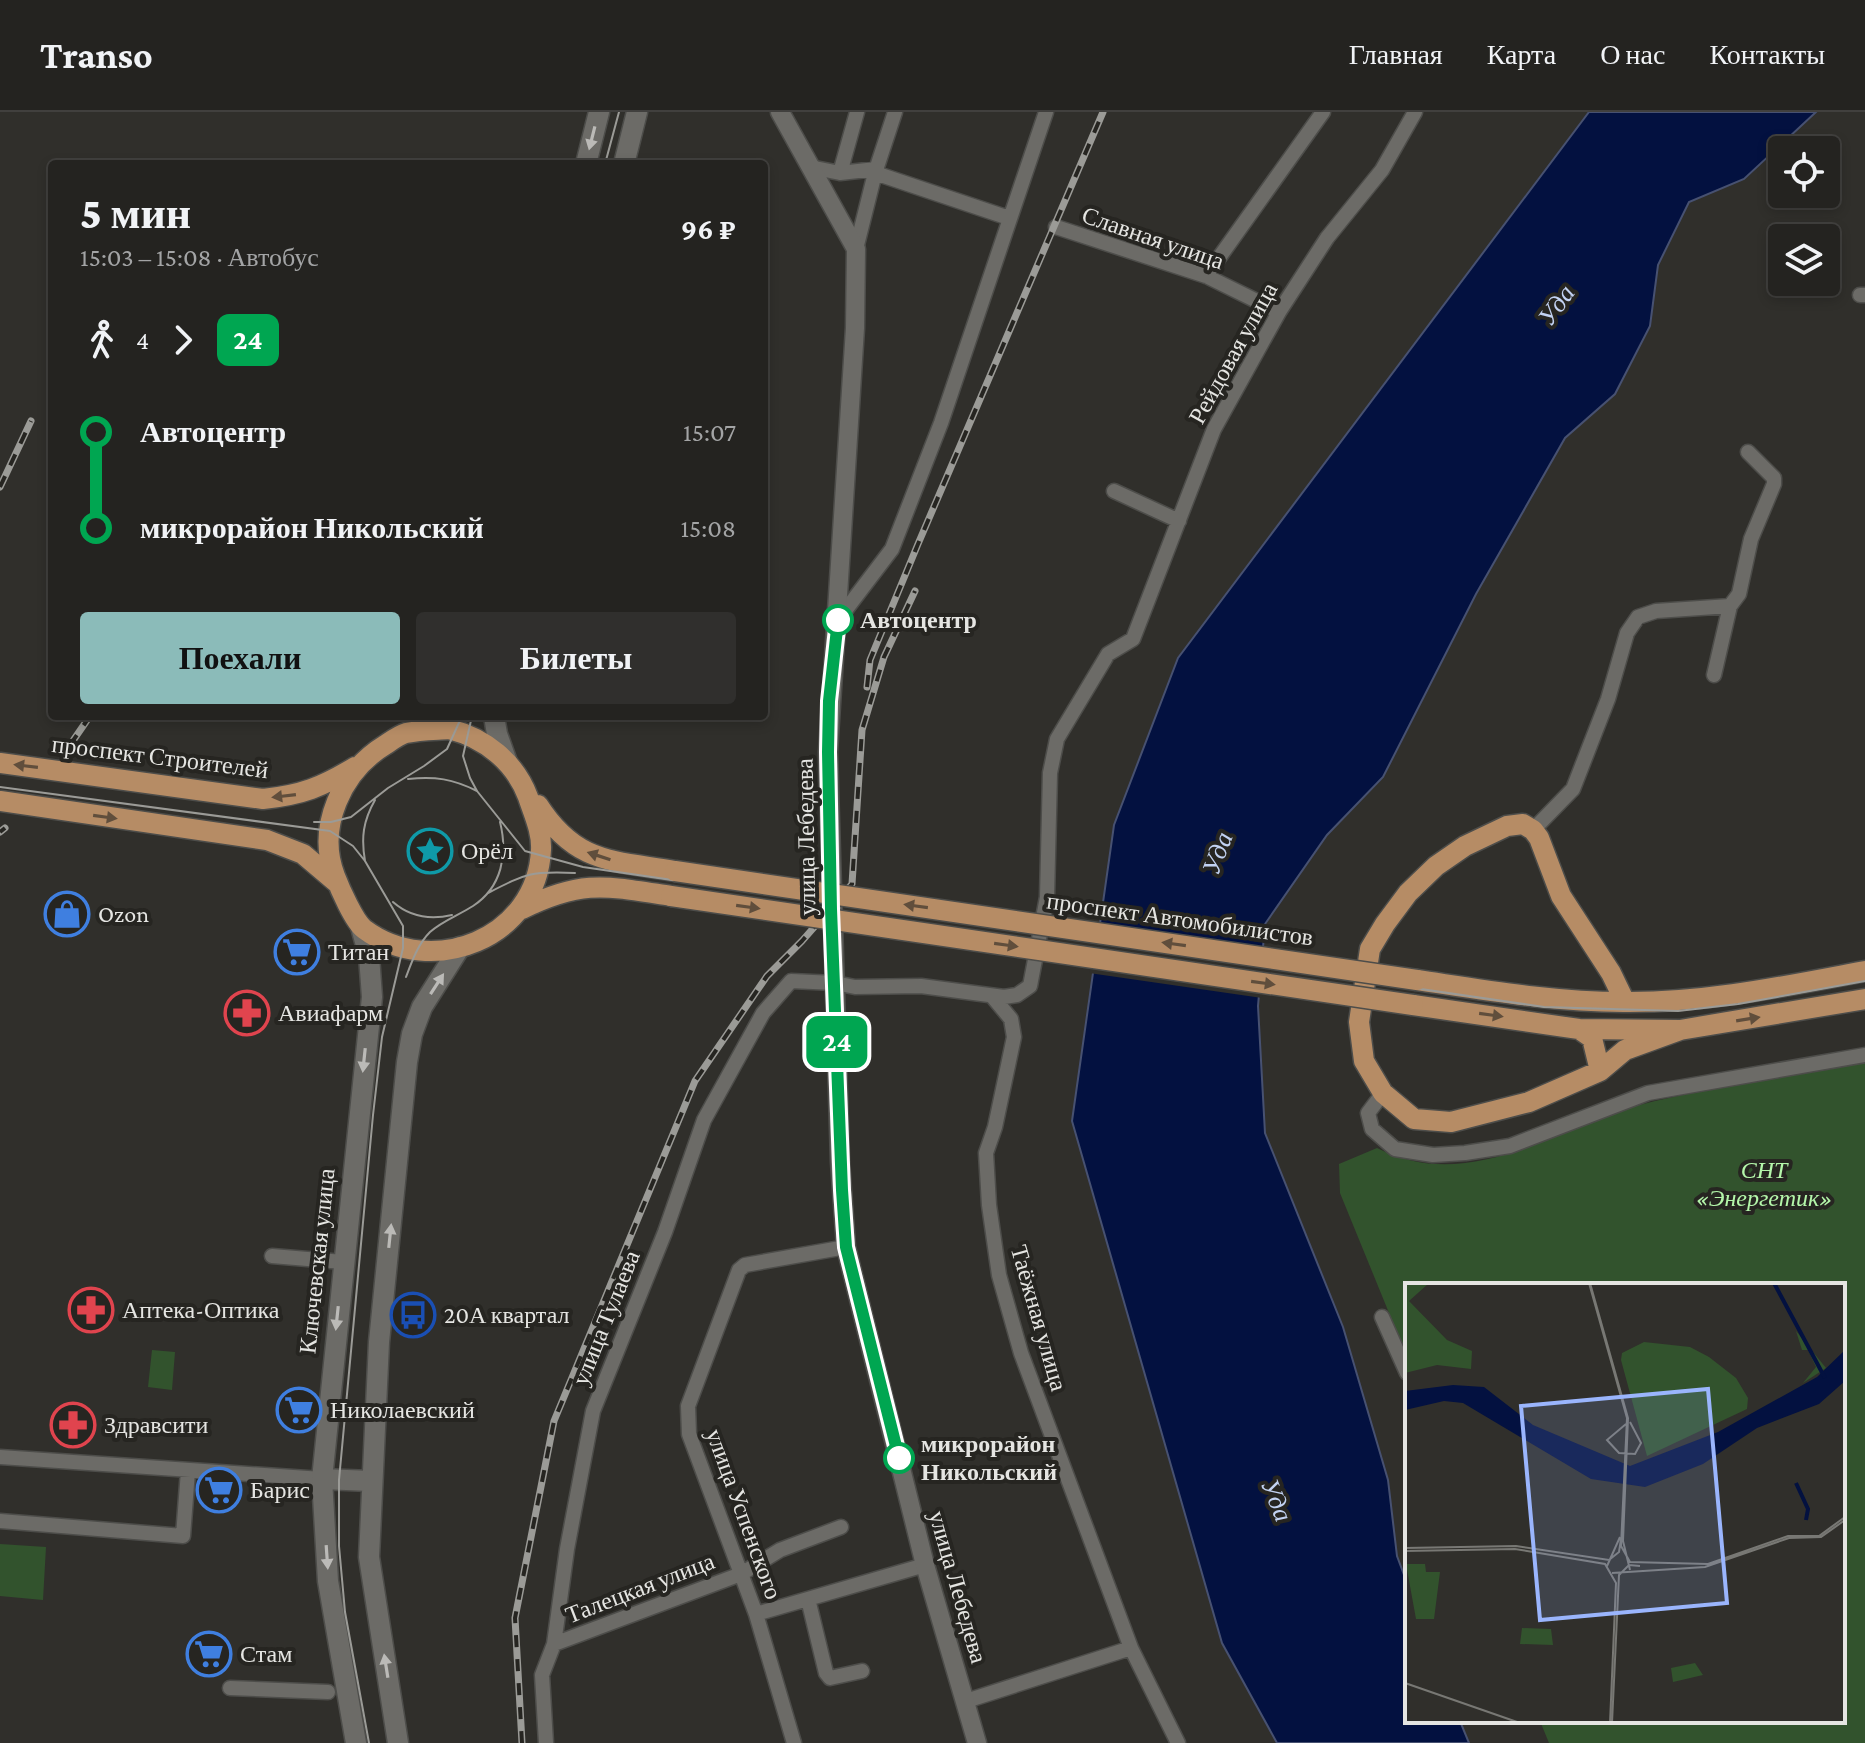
<!DOCTYPE html>
<html lang="ru">
<meta charset="utf-8">
<style>
body{margin:0;font-family:"Crimson Pro",serif;background:#302f2d;color:#f1f3f6;height:100vh;display:flex;flex-direction:column;font-size:30px;white-space:nowrap}
*{box-sizing:border-box;margin:0}
p{font-size:26px;color:#a3a4a5}
.icon{flex:none;width:44px;height:44px;fill:none;stroke:currentColor;stroke-width:2;stroke-linecap:round;stroke-linejoin:round}
.map{position:relative;flex:1;overflow:hidden}
.drawer{position:absolute;left:48px;top:48px;width:720px;height:560px;display:flex;flex-direction:column;background:#242320;border-radius:8px;box-shadow:0 4px 12px #0003,0 0 0 2px #41403e}
.drawer>*{flex:none}
.badge{padding:0 16px;border-radius:12px;font-size:28px;line-height:52px}
.tools{position:absolute;left:1768px;top:24px;display:grid;gap:16px}
.tools a{display:grid;place-items:center;width:72px;height:72px;border-radius:8px;background:#242320;box-shadow:0 4px 12px #0003,0 0 0 2px #41403e;font-size:40px}
.map>.badge{position:absolute;translate:-50% -50%;box-shadow:0 0 0 4px #fff}
.legs{display:flex;align-items:center;gap:12px;height:88px;padding:0 32px;font-size:26px}
.legs p{margin-inline-start:auto}
.head{display:flex;align-items:center;justify-content:space-between;height:136px;padding:0 32px}
h1{font-size:44px;font-weight:800;line-height:60px}
.primary-button{display:flex;gap:16px;margin-top:auto;padding:16px 32px}
.primary-button a{flex:1;height:92px;border-radius:8px;background:#8bbbb9;color:#111;font-size:32px;font-weight:800;line-height:92px;text-align:center}
.primary-button a+a{background:#302f2d;color:#f1f3f6}
ul{padding:0 32px;list-style:none}
li{display:flex;align-items:center;gap:28px;height:96px;font-size:30px}
li i{display:grid;place-items:center;width:12px;height:100%;margin:0 10px;background:currentColor}
li i::after{content:'';width:20px;height:20px;margin:-10px;border:6px solid;border-radius:50%;background:#242320}
li p{margin-inline-start:auto}
li:first-child i{background:linear-gradient(#0000 50%,currentColor 0)}
li:last-child i{background:linear-gradient(currentColor 50%,#0000 0)}
header{display:flex;align-items:center;gap:48px;box-sizing:border-box;height:112px;padding:0 40px;background:#242320;border-bottom:2px solid #41403e}
header strong{font-size:38px}
nav{display:flex;gap:44px;margin-inline-start:auto;font-size:28px}
.map>svg:first-child{display:block}
.green{fill:#32532d}
.water{fill:#031140;stroke:#475171;stroke-width:2}
.pier{fill:#302f2b}
.lines{fill:none;stroke-linecap:round;stroke-linejoin:round}
.minor-casing{stroke:#4d4d4a;stroke-width:17}
.tertiary-casing{stroke:#4d4d4a;stroke-width:21}
.secondary-casing{stroke:#4d4d4a;stroke-width:23}
.primary-casing{stroke:#4d4d4a;stroke-width:23}
.minor{stroke:#6c6b67;stroke-width:14}
.tertiary{stroke:#6c6b67;stroke-width:18}
.secondary{stroke:#6c6b67;stroke-width:20}
.primary{stroke:#b68c65;stroke-width:20}
.tram{stroke:#9b9b97;stroke-width:2}
.rail-casing{stroke:#9b9b97;stroke-width:7}
.rail{stroke:#262521;stroke-width:4;stroke-dasharray:12;stroke-linecap:butt}
.primary-bridge-casing{stroke:#4d4d4a;stroke-width:23;stroke-linecap:butt}
.primary-bridge{stroke:#b68c65;stroke-width:20}
.oneway{fill:#bbbab7}
.oneway2{fill:#604e3c}
.line-1-casing{stroke:#fff;stroke-width:18}
.line-1{stroke:#00a651;stroke-width:12}
.stop-1-dot{fill:#fff;stroke:#00a651;stroke-width:4}
.labels{text-anchor:middle;stroke-width:8;stroke-linejoin:round;paint-order:stroke}
.street-label{font-size:24px;fill:#e5e5e2;stroke:#262521}
.stop-label{font-size:24px;font-weight:bold;fill:#e5e5e2;stroke:#262521;text-anchor:start}
.poi-label{font-size:24px;fill:#e5e5e2;stroke:#262521;text-anchor:start}
.park-label{font-size:24px;font-style:italic;fill:#b4f6aa;stroke:#262521}
.water-label{font-size:26px;font-style:italic;fill:#c2d2f2;stroke:#262521}
.inset-river{fill:none;stroke:#031140;stroke-width:4}
.inset-road{fill:none;stroke:#787874;stroke-width:2}
.view{fill:#9ab5fd;fill-opacity:0.15;stroke:#9ab5fd;stroke-width:4}
.inset-edge{fill:none;stroke:#e5e5e2;stroke-width:4}
</style>
<header>
<strong>Transo</strong>
<nav><a>Главная</a><a>Карта</a><a>О нас</a><a>Контакты</a></nav>
</header>
<div class="map">
<svg width="1865" height="1631" viewBox="0 0 1865 1631">
<rect width="100%" height="100%" fill="#302f2b"/>
<path class="green" d="M1865 951V1631H1549L1540 1609H1843V1173H1407V1245L1340 1081 1339 1052 1377 1036C1473 1085 1563 1010 1655 989 1724 973 1795 964 1865 951Z
M152 1238 175 1240 172 1278 148 1275Z
M0 1432 46 1435 43 1488 0 1484Z"/>
<path class="water" d="M1589 0H1816L1744 67 1689 90 1658 153 1650 214 1615 282 1565 326 1476 482 1383 665 1327 723 1265 812 1258 894 1265 1021 1343 1215 1388 1368 1397 1444 1407 1471V1609H1460L1469 1631H1277L1222 1531 1072 1009 1114 713 1178 546Z"/>
<path class="pier" d="M1096 813 1267 838 1262 886 1089 861Z"/>
<g class="lines">
<g class="minor-casing">
<path id="minor" d="M810 55 840 61 876 57
M840 61 857 0
M875 61 1009 106
M1056 115 1206 164 1279 200
M856 137 875 61 895 0
M1206 164 1323 0
M1860 183H1865
M1114 379 1179 409
M838 508 892 437 941 311 1046 0
M1714 563 1730 494
M1533 718 1573 677 1608 587 1627 521 1638 505 1656 499 1730 494 1739 482 1751 427 1774 372V366L1748 340
M1383 981 1368 1001 1372 1017 1395 1037 1433 1043 1465 1041 1510 1034 1648 981 1865 943
M272 1144 343 1150
M1382 1205 1407 1261
M0 1345 322 1367
M0 1409 183 1424 188 1359
M808 1487 826 1561 830 1566 862 1559
M756 1502 925 1453
M554 1532 741 1462 780 1438 841 1415
M1131 1536 1178 1631
M230 1576 328 1580
M966 1589 1131 1536 1021 1241 999 1163 989 1093 986 1041 995 1015 1014 925 1011 907 992 884
M546 1631 542 1563 554 1532 567 1437 593 1299 665 1120 704 1008 763 901 791 869 835 871 855 875 921 874 1004 885 1017 883 1030 874 1047 785 1050 661 1057 627 1108 542 1133 527 1214 317 1279 200 1327 126 1382 58 1415 0
M794 1631 756 1502 689 1322 688 1294 739 1158 745 1153 846 1135"/>
</g>
<g class="tertiary-casing">
<path id="tertiary" d="M780 0 856 137 855 216 828 640 840 1050 846 1135 925 1453 977 1631"/>
</g>
<g class="secondary-casing">
<path id="secondary" d="M586 52 599 0
M624 52 637 0
M494 604 497 622 507 650
M322 1367 371 1369
M356 1631 328 1469 322 1367 372 885 369 844 361 815
M398 1631 369 1445 379 1230 407 950 412 922 422 895 460 835"/>
</g>
<g class="primary-casing">
<path id="primary" d="M449 617C485 626 515 650 528 685 534 703 542 720 541 738 537 826 432 868 364 817 354 809 340 777 335 764 316 715 342 659 385 633 391 629 399 623 406 621 419 618 435 618 449 617Z
M0 651 263 687C302 683 322 675 355 655
M0 689 267 728 303 742 336 770
M538 693C576 752 612 748 675 759
M522 797C583 767 606 774 671 784
M1417 868C1485 878 1554 890 1623 890 1705 891 1785 874 1865 859
M1625 890 1611 861 1561 784 1539 726 1533 718 1523 712 1507 714 1465 734 1436 754 1408 781 1385 812 1370 837 1359 910 1364 949 1383 981 1414 1007 1451 1010 1529 990 1600 959 1625 938 1680 918
M1413 893 1579 917 1680 918 1865 887
M1579 917 1592 926 1600 959"/>
</g>
<use href="#minor" class="minor"/>
<use href="#tertiary" class="tertiary"/>
<use href="#secondary" class="secondary"/>
<use href="#primary" class="primary"/>
<path class="tram" d="M605 52 619 0
M472 604 463 644 470 666 477 679 525 739 583 755 1544 895 1678 899 1738 892 1865 869
M408 667C435 664 453 667 477 679
M0 675 330 719 353 734 365 749 403 814V836L382 925 373 1003 339 1368V1434L345 1500 369 1631
M314 710H331L351 705 388 676 424 654 447 637 462 604
M365 749C361 726 363 709 375 688
M488 781C527 761 531 759 575 761
M393 790C410 805 430 808 452 803
M406 865C412 849 418 832 430 820 442 809 459 803 473 794 502 775 508 742 500 710"/>
<g class="rail-casing">
<path id="rail" d="M0 375 31 309
M867 575 870 548 918 432 1103 0
M70 633 90 604
M0 720 5 716
M522 1631 515 1506 554 1309 695 969 767 864 802 829 852 772 862 618 884 545 915 479"/>
</g>
<use href="#rail" class="rail"/>
<g class="primary-bridge-casing">
<path id="primary-bridge" d="M675 759 1417 868
M671 784 1413 893"/>
</g>
<use href="#primary-bridge" class="primary-bridge"/>
</g>
<defs><path id="oneway-solid" d="M-6-.8H1V-3.2L6.5 0L1 3.2V.8H-6Z" transform="scale(2)"/></defs>
<g class="oneway">
<use href="#oneway-solid" transform="translate(592 26) rotate(104)"/>
<use href="#oneway-solid" transform="translate(437 872) rotate(-57)"/>
<use href="#oneway-solid" transform="translate(364 948) rotate(96)"/>
<use href="#oneway-solid" transform="translate(390 1124) rotate(-84)"/>
<use href="#oneway-solid" transform="translate(337 1206) rotate(96)"/>
<use href="#oneway-solid" transform="translate(327 1445) rotate(86)"/>
<use href="#oneway-solid" transform="translate(386 1554) rotate(-99)"/>
</g>
<g class="oneway2">
<use href="#oneway-solid" transform="translate(26 654) rotate(-173)"/>
<use href="#oneway-solid" transform="translate(284 684) rotate(173)"/>
<use href="#oneway-solid" transform="translate(105 705) rotate(8)"/>
<use href="#oneway-solid" transform="translate(599 744) rotate(-162)"/>
<use href="#oneway-solid" transform="translate(916 794) rotate(-172)"/>
<use href="#oneway-solid" transform="translate(748 795) rotate(8)"/>
<use href="#oneway-solid" transform="translate(1174 832) rotate(-172)"/>
<use href="#oneway-solid" transform="translate(1006 833) rotate(8)"/>
<use href="#oneway-solid" transform="translate(1263 871) rotate(8)"/>
<use href="#oneway-solid" transform="translate(1491 903) rotate(8)"/>
<use href="#oneway-solid" transform="translate(1748 907) rotate(-9)"/>
</g>
<g class="lines">
<g class="line-1-casing">
<path id="line-1" d="M838 508 829 589 828 640 831 797 842 1078 846 1135 899 1346"/>
</g>
<use href="#line-1" class="line-1"/>
</g>
<defs>
<g id="sight-ring" transform="scale(2.3)"><circle r="9.5" fill="#262521" stroke="#0f9aa8" stroke-width="1.5"/><path d="M0-6L1.8-2.2L6-1.7L2.9 1.2L3.7 5.4L0 3.3L-3.7 5.4L-2.9 1.2L-6-1.7L-1.8-2.2Z" fill="#0f9aa8"/></g>
<g id="shop-ring" transform="scale(2.3)"><circle r="9.5" fill="#262521" stroke="#3f7fe0" stroke-width="1.5"/><path d="M-5-2.5h2.3a2.7 3.5 0 0 1 5.4 0H5L5.5 6h-11ZM-1.5-2.5h3a1.5 2.3 0 0 0-3 0Z" fill="#3f7fe0"/></g>
<g id="supermarket-ring" transform="scale(2.3)"><circle r="9.5" fill="#262521" stroke="#3f7fe0" stroke-width="1.5"/><path d="M-6-5.5h2.5l.6 2H6L4.5 2H-2.5L-4.4-4H-6ZM-1.5 3.2a1.3 1.3 0 1 0 .1 0ZM3 3.2a1.3 1.3 0 1 0 .1 0Z" fill="#3f7fe0"/></g>
<g id="pharmacy-ring" transform="scale(2.3)"><circle r="9.5" fill="#262521" stroke="#e0444e" stroke-width="1.5"/><path d="M-2-6h4v4h4v4h-4v4h-4v-4h-4v-4h4Z" fill="#e0444e"/></g>
<g id="bus-ring" transform="scale(2.3)"><circle r="9.5" fill="#262521" stroke="#1a4fb4" stroke-width="1.5"/><path d="M-5-6H5V4H4V6H2V4H-2V6H-4V4H-5ZM-3.5-4V0h7V-4ZM-3.5 1.2v1.5H-2V1.2ZM2 1.2v1.5H3.5V1.2Z" fill="#1a4fb4"/></g>
</defs>
<g fill-rule="evenodd">
<use href="#sight-ring" x="430" y="739"/>
<use href="#shop-ring" x="67" y="802"/>
<use href="#supermarket-ring" x="297" y="840"/>
<use href="#pharmacy-ring" x="247" y="901"/>
<use href="#pharmacy-ring" x="91" y="1198"/>
<use href="#bus-ring" x="413" y="1203"/>
<use href="#supermarket-ring" x="299" y="1298"/>
<use href="#pharmacy-ring" x="73" y="1313"/>
<use href="#supermarket-ring" x="219" y="1378"/>
<use href="#supermarket-ring" x="209" y="1542"/>
</g>
<g class="stop-1-dot">
<circle cx="838" cy="508" r="14"/>
<circle cx="899" cy="1346" r="14"/>
</g>
<g class="labels">
<g class="street-label">
<text transform="translate(1153 126) rotate(19)" y="8">Славная улица</text>
<text transform="translate(1233 241) rotate(-61)" y="8">Рейдовая улица</text>
<text transform="translate(160 645) rotate(7)" y="8">проспект Строителей</text>
<text transform="translate(806 725) rotate(-91)" y="8">улица Лебедева</text>
<text transform="translate(1180 807) rotate(8)" y="8">проспект Автомобилистов</text>
<text transform="translate(317 1149) rotate(-84)" y="8">Ключевская улица</text>
<text transform="translate(606 1206) rotate(-68)" y="8">улица Тулаева</text>
<text transform="translate(1039 1206) rotate(74)" y="8">Таёжная улица</text>
<text transform="translate(744 1402) rotate(70)" y="8">улица Успенского</text>
<text transform="translate(958 1475) rotate(74)" y="8">улица Лебедева</text>
<text transform="translate(640 1476) rotate(-21)" y="8">Талецкая улица</text>
</g>
<g class="stop-label">
<text x="860" y="516">Автоцентр</text>
<text x="921" y="1340">микрорайон<tspan x="921" dy="28">Никольский</tspan></text>
</g>
<g class="poi-label">
<text x="461" y="747">Орёл</text>
<text x="98" y="810">Ozon</text>
<text x="328" y="848">Титан</text>
<text x="278" y="909">Авиафарм</text>
<text x="122" y="1206">Аптека-Оптика</text>
<text x="444" y="1211">20А квартал</text>
<text x="330" y="1306">Николаевский</text>
<text x="104" y="1321">Здравсити</text>
<text x="250" y="1386">Барис</text>
<text x="240" y="1550">Стам</text>
</g>
<g class="park-label">
<text x="1764" y="1066">СНТ<tspan x="1764" dy="28">«Энергетик»</tspan></text>
</g>
<g class="water-label">
<text transform="translate(1556 193) rotate(-54)" y="9">Уда</text>
<text transform="translate(1217 741) rotate(-69)" y="9">Уда</text>
<text transform="translate(1277 1388) rotate(68)" y="9">Уда</text>
</g>
</g>
<g transform="translate(1405 1171)">
<rect width="440" height="440" fill="#302f2b"/>
<path d="M0 0 23 1 4 18 42 57 67 68 66 86 32 82 0 90ZM391 48 421 85 398 100 411 84 403 67H397ZM239 59 285 64 304 74 331 95 343 115 342 126 242 173 216 77 217 70ZM1 281H20L21 289H35L29 336H11ZM117 345 146 346 148 362 115 361ZM290 380 298 392 268 399 266 385Z" fill="#32532d"/>
<path d="M440 67V98L414 121 352 145 298 181 240 204 186 196 58 120 39 118 0 127V108L48 102 79 104 128 142 225 183 313 149 412 94Z" fill="#031140"/>
<path class="inset-river" d="M369 0 420 95M391 200 403 226 401 237"/>
<path class="inset-road" d="M184 0 222 135 216 263 225 279 303 281 383 253H414L440 234M185 0 223 135 218 258 225 287M221 141 202 157 214 170 230 171 236 160 225 139M0 265 111 263 204 277 214 269 216 256M0 268 110 266 200 281 211 300 205 440M202 283 215 254M207 290 300 284 384 255 416 254 440 237M0 400 115 440M207 440 214 292 224 282 235 283"/>
<path class="view" d="M303 106 322 320 135 337 116 123Z"/>
<rect width="440" height="440" class="inset-edge"/>
</g>
</svg>
<div class="tools">
<a><svg class="icon" aria-label="locate" viewBox="0 0 24 24"><circle cx="12" cy="12" r="6"/><path d="M12 2v4M12 18v4M2 12h4M18 12h4"/></svg></a>
<a><svg class="icon" aria-label="layers" viewBox="0 0 24 24"><path d="M12 4l9 5-9 5-9-5zM3 14l9 5 9-5"/></svg></a>
</div>
<b class="badge" style="left:837px;top:930px;background:#00a651;color:#fff">24</b>
<section class="drawer">
<div class="head"><div><h1>5 мин</h1><p>15:03 – 15:08 · Автобус</p></div><b>96 ₽</b></div>
<div class="legs"><svg class="icon" aria-label="walk" viewBox="0 0 24 24"><circle cx="13" cy="4" r="2"/><path d="M13 8l-2 6 4 7M11 14l-3 7M7 12l3-4h3l4 4"/></svg>4<svg class="icon" aria-label="forward" viewBox="0 0 24 24"><path d="M9 5l7 7-7 7"/></svg><b class="badge" style="background:#00a651;color:#fff">24</b></div>
<ul>
<li><i style="color:#00a651"></i><b>Автоцентр</b><p>15:07</p></li>
<li><i style="color:#00a651"></i><b>микрорайон Никольский</b><p>15:08</p></li>
</ul>
<div class="primary-button"><a>Поехали</a><a>Билеты</a></div>
</section>
</div>
